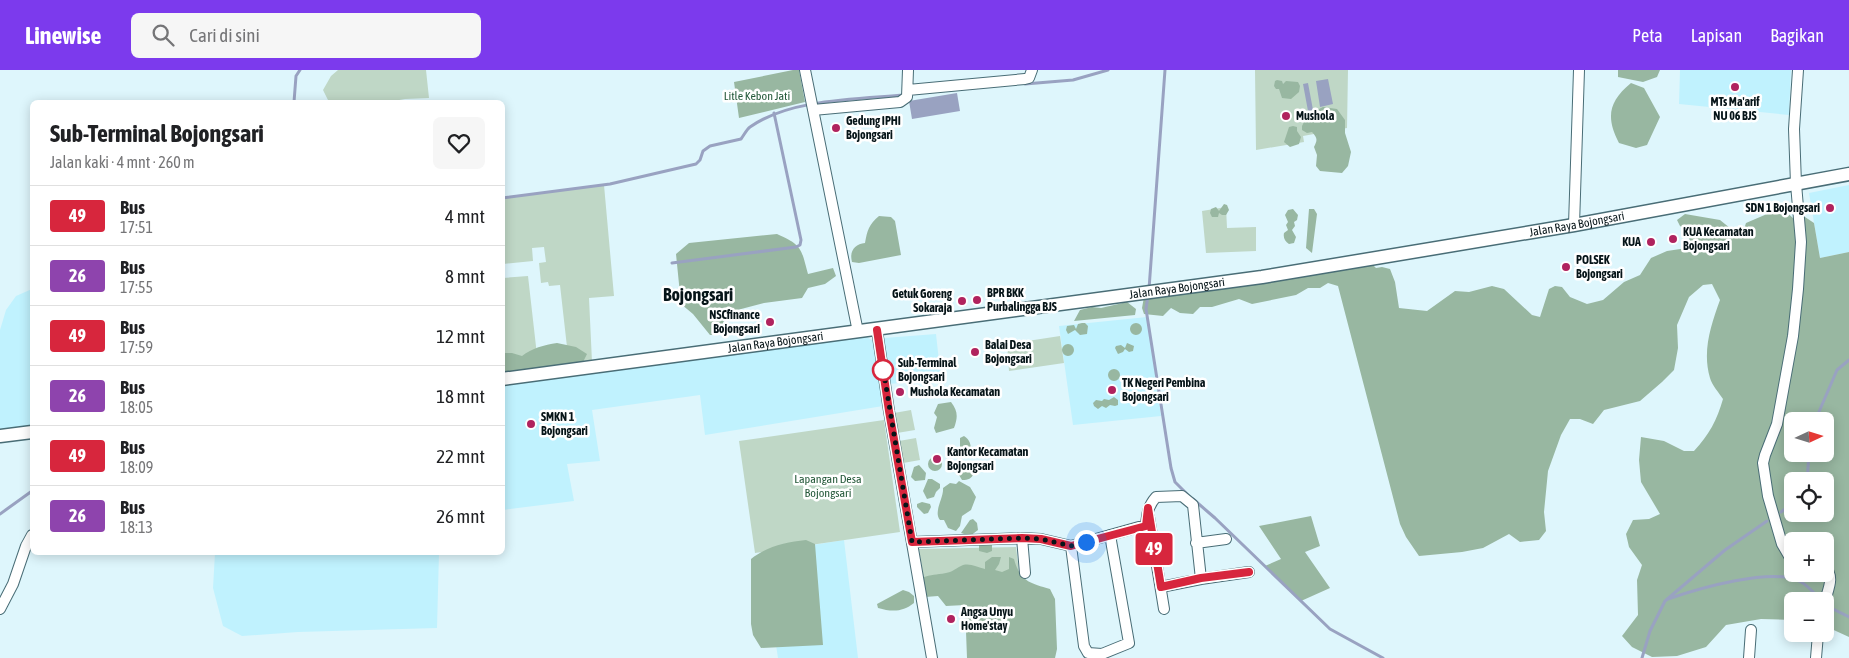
<!DOCTYPE html>
<html lang="id">
<meta charset="utf-8">
<style>
body{margin:0;font-family:"Asap Condensed",sans-serif;background:#f6f6f6;color:#202124;height:100vh;display:flex;flex-direction:column;font-size:19px;white-space:nowrap}
*{box-sizing:border-box;margin:0}
p{font-size:16px;color:#757577}
.icon{flex:none;width:28px;height:28px;fill:none;stroke:currentColor;stroke-width:2;stroke-linecap:round;stroke-linejoin:round}
.map{position:relative;flex:1;overflow:hidden}
.details{position:absolute;left:30px;top:30px;width:475px;height:455px;display:flex;flex-direction:column;background:#fff;border-radius:8px;box-shadow:0 2px 12px #0003}
.details>*{flex:none}
.badge{padding:0 10px;border-radius:4px;font-size:18px;line-height:32px}
.needle{width:32px;rotate:86deg}
.controls{position:absolute;left:1784px;top:342px;display:grid;gap:10px}
.controls a{display:grid;place-items:center;width:50px;height:50px;border-radius:8px;background:#fff;box-shadow:0 2px 12px #0003;font-size:25px}
.you{position:absolute;width:25px;height:25px;margin:-12px;border:4px solid #fff;border-radius:50%;background:#1a73e8;box-shadow:0 0 0 8px #1a73e833}
.map>.badge{position:absolute;translate:-50% -50%;box-shadow:0 0 0 2px #fff}
.round{display:grid;place-items:center;flex:none;width:52px;height:52px;border-radius:8px;background:#f6f6f6}
.head{display:flex;align-items:center;justify-content:space-between;height:85px;padding:0 20px}
h1{font-size:24px;font-weight:700;line-height:38px}
ul{padding:0;list-style:none}
li{display:flex;align-items:center;gap:15px;height:60px;padding:0 20px;border-top:1px solid #e0e0e0}
li div{flex:1}
li b{display:block;font-size:19px}
li em{font-style:normal}
li .badge{min-width:55px;font-weight:700;text-align:center}
header{display:flex;align-items:center;gap:30px;box-sizing:border-box;height:70px;padding:0 25px;background:#7c3aed;color:#fff}
header strong{font-size:24px}
nav{display:flex;gap:28px;margin-inline-start:auto;font-size:18px}
.search{width:350px;height:45px;background:#f6f6f6;display:flex;align-items:center;gap:12px;box-sizing:border-box;padding:0 18px;border-radius:8px;color:#757577;font-size:19px}
.map>svg:first-child{display:block}
.built{fill:#c0f2fe}
.green{fill:#bfd7c6}
.forest{fill:#98b7a1;fill-rule:evenodd}
.water{fill:#99a2c1}
.lines{fill:none;stroke-linecap:round;stroke-linejoin:round}
.stream{stroke:#99a2c1;stroke-width:3}
.minor-casing{stroke:#496d76;stroke-width:12}
.major-casing{stroke:#496d76;stroke-width:15}
.minor{stroke:#fff;stroke-width:10}
.major{stroke:#fff;stroke-width:12}
.line-casing{stroke:#fff;stroke-width:11}
.line{stroke:#d7263d;stroke-width:8}
.walk{stroke:#061418;stroke-width:5;stroke-dasharray:0 9}
.poi-dot{fill:#b0235e;stroke:#fff;stroke-width:2}
.stop-dot{fill:#fff;stroke:#d7263d;stroke-width:2.5}
.labels{text-anchor:middle;stroke-width:5;stroke-linejoin:round;paint-order:stroke}
.park-label{font-size:12px;fill:#25593a;stroke:#fff}
.poi-label{font-size:12px;font-weight:bold;fill:#061418;stroke:#fff;text-anchor:start}
.street-label{font-size:12px;fill:#061418;stroke:#fff}
.stop-label{font-size:12px;font-weight:bold;fill:#061418;stroke:#fff;text-anchor:start}
.district-label{font-size:18px;font-weight:bold;fill:#061418;stroke:#fff}
</style>
<header>
<strong>Linewise</strong>
<div class="search"><svg class="icon" aria-label="search" viewBox="0 0 24 24"><circle cx="10" cy="10" r="6"/><path d="M15 15l6 6"/></svg>Cari di sini</div>
<nav><a>Peta</a><a>Lapisan</a><a>Bagikan</a></nav>
</header>
<div class="map">
<svg width="1849" height="588" viewBox="0 0 1849 588">
<rect width="100%" height="100%" fill="#def6fc"/>
<path class="built" d="M1680 0H1791L1789 45 1679 34Z
M1849 115V182L1820 188 1809 123Z
M32 219V359L0 363V260L6 240 16 226Z
M1147 247 1161 346 1073 355 1059 256Z
M936 264 941 309 889 314 884 268Z
M865 266 875 272 883 336 705 365 700 325 592 340 600 391 567 394 574 431 503 440 502 314Z
M844 470 858 588H778L776 575 800 477Z
M215 483H439L437 558 298 562 242 566 223 556 213 518Z"/>
<path class="green" d="M338 0H426L429 28 405 29 388 32H329L323 20 331 6Z
M1255 0H1348L1347 58 1303 66 1304 72 1256 80Z
M604 115 614 226 589 228 592 292 582 294 567 277 560 215 549 216 548 212 541 213 539 193 546 192 544 177 532 178 533 191 503 194V128Z
M1226 137 1227 158 1256 157V181L1206 183 1202 141Z
M528 206 538 294 503 300V208Z
M1060 266 1064 293 1009 301 1007 274Z
M911 340 915 360 897 363 894 343Z
M884 350 900 462 755 483 739 371Z
M916 368 920 390 903 393 899 371Z
M1016 477 1019 502 925 517 919 479Z"/>
<path class="forest" d="M793 0H799L805 32 739 48 734 12Z
M1618 0H1660L1657 7 1643 12 1618 7Z
M1277 10 1282 11 1283 14 1286 11 1298 12 1300 16 1299 22 1291 29 1282 28 1279 19H1276L1274 16 1275 11Z
M1631 13 1644 18 1660 47 1647 75 1636 78 1619 73C1606 48 1608 32 1631 13Z
M1323 37 1337 39 1345 50V63L1351 82 1348 96 1342 103 1320 101 1316 96 1317 85 1314 77C1318 69 1317 68 1312 62L1307 63 1302 60V56L1305 50H1310L1311 43Z
M1293 56 1297 57V61L1301 67 1299 74 1290 77 1284 72 1289 57Z
M1224 134 1227 135 1229 140 1226 145H1222L1219 143 1218 147H1212L1210 143 1211 139 1216 137 1219 141Z
M1775 138H1782L1794 149 1805 147 1814 153 1820 188 1849 182V567L1825 556V531H1792V550L1761 549 1726 555 1706 577 1677 586 1652 587 1632 577 1622 566 1638 545 1637 510 1642 495 1629 477 1626 464 1633 450 1649 449 1660 444 1641 412 1639 390 1641 367 1664 371 1684 381H1694C1709 365 1717 350 1723 329 1719 323 1712 315 1710 308 1702 281 1711 255 1720 230L1712 214 1703 215 1689 227 1677 255 1678 278 1674 300 1662 312 1640 331 1604 340 1593 354 1580 349H1570L1561 365 1548 401 1544 442 1546 461 1539 470 1520 472 1509 464 1483 478 1462 482 1419 486 1406 467 1400 454 1338 216 1328 213 1320 218H1308L1296 225 1252 234 1239 229 1212 237H1200L1193 244 1180 243 1171 238 1163 246 1144 244 1142 238 1144 227 1371 193 1376 198 1382 197 1390 199 1395 212 1399 238 1427 241 1455 221 1469 222 1492 216 1504 219 1532 245 1540 247 1549 219 1555 216 1562 217 1570 227 1587 234 1603 230 1624 212 1640 205 1651 188 1667 181 1687 178 1690 172 1687 160 1680 156 1677 150 1685 144 1720 150 1735 162 1740 163 1744 159 1746 153 1767 144ZM1792 351H1825V384H1792ZM1792 411H1825V444H1792ZM1792 471H1825V504H1792Z
M1293 139 1298 145 1297 150 1294 152 1295 156 1292 160 1296 167 1294 173 1289 174C1285 171 1283 168 1284 163L1288 160 1286 155 1288 152 1285 145 1288 140Z
M1309 139H1314L1317 144 1312 183 1306 178Z
M879 146 891 147 895 151 901 185 859 193 852 192C849 181 855 174 865 173 867 161 869 154 879 146Z
M777 164C802 175 801 178 808 204L833 198 836 206 825 214 808 218 802 228 764 233 726 243 720 265H710L693 244 681 234 676 184 689 173Z
M1127 232 1136 239 1135 245 1074 251 1080 240 1092 237 1101 238Z
M1130 259a6 6 0 1 1 12 0a6 6 0 1 1-12 0Z
M1082 253H1085L1088 256 1087 264 1080 265 1075 260 1068 264 1066 260 1067 256 1074 255 1076 259 1078 254Z
M557 273 576 277 587 284 582 294 503 304 502 283H512L522 286C532 278 544 275 557 273Z
M1127 273 1134 276 1133 281 1129 282 1125 279 1123 282 1118 284 1115 278 1116 276 1121 275 1125 278Z
M1062 280a6 6 0 1 1 12 0a6 6 0 1 1-12 0Z
M1108 305a6 6 0 1 1 12 0a6 6 0 1 1-12 0Z
M1114 327 1118 330V335L1115 336 1110 335 1106 338 1102 336 1098 339 1094 336 1093 333 1096 330 1102 331 1104 329 1109 330Z
M951 332C958 341 958 347 954 358L936 363 934 358 937 347 934 343 938 334Z
M964 366C970 370 971 374 971 382L968 384 960 380V368Z
M928 394a7 7 0 1 1 14 0a7 7 0 1 1-14 0Z
M963 391 972 396 974 403C971 409 969 410 962 410L959 405 958 396Z
M919 395 926 403 925 410 915 411 911 407 914 397Z
M928 409H932L940 414V418L936 422 934 427 927 429 923 421Z
M959 411 970 417 976 427 971 440 962 446 960 456 956 461 948 458 944 450H940C933 442 944 428 943 418L950 413 956 414Z
M922 432 930 434 931 437 928 443 924 444 917 437V434Z
M1311 446 1320 476 1305 482 1330 518 1301 531 1265 496 1281 489 1259 456Z
M973 449 977 453 978 460 970 466 961 463 970 450Z
M806 470 815 474 823 575 761 578 753 565 751 554V489C768 476 786 472 806 470Z
M979 474H992V481L987 483 979 481Z
M992 487H1001L999 494 995 500 1002 502 1009 499V487L1014 489C1020 511 1029 513 1050 519L1055 529 1057 579 1055 588H967L965 535 946 536 938 526 925 527 921 508C933 504 935 505 946 503 952 502 955 499 961 496 968 492 977 497 985 499V492Z
M903 520 909 522 914 526V533C903 542 892 542 878 538L877 534Z"/>
<path class="water" d="M1328 9 1333 34 1320 37 1316 11Z
M1308 13 1313 40 1308 41 1303 14Z
M957 23 960 41 912 49 909 31Z"/>
<g class="lines">
<path class="stream" d="M1025 14 1073 10 1108 0
M294 32 296 6 300 0
M502 128 610 114 696 94 700 90 703 81 710 76 741 69C744 65 747 59 750 57 789 29 858 29 904 25
M672 193 796 177 800 175 801 170 774 43
M1149 219 1165 0
M1148 225 1146 239 1171 398 1175 412 1187 424
M1815 351 1837 300 1849 290
M1807 411 1809 384
M1193 429 1215 448 1330 559 1383 588
M1781 442 1792 434
M0 444 32 421
M1668 529C1697 519 1774 496 1801 512 1807 515 1813 522 1818 527
M1829 537 1849 547
M1642 588 1650 561 1665 531 1725 480 1767 451"/>
<g class="minor-casing">
<path id="minor" d="M805 0 858 262
M908 20 1025 9 1029 8 1032 0
M813 40 900 32 907 27 908 0
M1574 155 1579 0
M877 260 889 341 932 588
M1149 447 1164 539
M1022 468 1025 503
M912 472 1022 468 1041 469 1071 476 1146 455C1147 444 1148 436 1156 427L1182 426 1193 435 1201 509
M1196 473 1226 469
M1071 476 1084 576 1088 583 1102 584 1129 573 1110 465
M1792 487 1789 486 1782 474 1768 426 1763 393 1765 385 1777 354 1793 266 1798 219 1801 172 1796 114 1794 59 1798 0
M1161 517 1201 509 1249 502
M1825 531C1828 519 1835 507 1825 497
M0 539 13 514 26 476 32 465
M1749 588 1751 560
M1816 588 1818 564"/>
</g>
<g class="major-casing">
<g id="major">
<path id="s1" d="M502 309 1262 207 1574 155 1849 104"/>
<path d="M0 366 32 362"/>
</g>
</g>
<use href="#minor" class="minor"/>
<use href="#major" class="major"/>
</g>
<g class="lines">
<g class="line-casing">
<path id="line" d="M877 260 889 341 912 472 1022 468 1041 469 1071 476 1146 456 1148 438 1161 517 1201 508 1249 502"/>
</g>
<use href="#line" class="line"/>
<path class="walk" d="M883 300 882 292 912 472 1022 468 1041 469 1071 476 1086 472"/>
</g>
<g class="poi-dot">
<circle cx="1735" cy="17" r="5"/>
<circle cx="1286" cy="46" r="5"/>
<circle cx="836" cy="58" r="5"/>
<circle cx="1830" cy="138" r="5"/>
<circle cx="1673" cy="169" r="5"/>
<circle cx="1651" cy="172" r="5"/>
<circle cx="1566" cy="197" r="5"/>
<circle cx="977" cy="230" r="5"/>
<circle cx="962" cy="231" r="5"/>
<circle cx="770" cy="252" r="5"/>
<circle cx="975" cy="282" r="5"/>
<circle cx="1112" cy="320" r="5"/>
<circle cx="900" cy="322" r="5"/>
<circle cx="531" cy="354" r="5"/>
<circle cx="937" cy="389" r="5"/>
<circle cx="951" cy="549" r="5"/>
</g>
<circle class="stop-dot" cx="883" cy="300" r="10"/>
<g class="labels">
<g class="park-label">
<text x="757" y="30">Litle Kebon Jati</text>
<text x="828" y="413">Lapangan Desa<tspan x="828" dy="14">Bojongsari</tspan></text>
</g>
<g class="poi-label">
<text x="1735" y="36" text-anchor="middle">MTs Ma'arif<tspan x="1735" dy="14">NU 06 BJS</tspan></text>
<text x="1296" y="50">Mushola</text>
<text x="846" y="55">Gedung IPHI<tspan x="846" dy="14">Bojongsari</tspan></text>
<text x="1820" y="142" text-anchor="end">SDN 1 Bojongsari</text>
<text x="1683" y="166">KUA Kecamatan<tspan x="1683" dy="14">Bojongsari</tspan></text>
<text x="1641" y="176" text-anchor="end">KUA</text>
<text x="1576" y="194">POLSEK<tspan x="1576" dy="14">Bojongsari</tspan></text>
<text x="987" y="227">BPR BKK<tspan x="987" dy="14">Purbalingga BJS</tspan></text>
<text x="952" y="228" text-anchor="end">Getuk Goreng<tspan x="952" dy="14">Sokaraja</tspan></text>
<text x="760" y="249" text-anchor="end">NSCfinance<tspan x="760" dy="14">Bojongsari</tspan></text>
<text x="985" y="279">Balai Desa<tspan x="985" dy="14">Bojongsari</tspan></text>
<text x="1122" y="317">TK Negeri Pembina<tspan x="1122" dy="14">Bojongsari</tspan></text>
<text x="910" y="326">Mushola Kecamatan</text>
<text x="541" y="351">SMKN 1<tspan x="541" dy="14">Bojongsari</tspan></text>
<text x="947" y="386">Kantor Kecamatan<tspan x="947" dy="14">Bojongsari</tspan></text>
<text x="961" y="546">Angsa Unyu<tspan x="961" dy="14">Home'stay</tspan></text>
</g>
<g class="street-label">
<text dy="4" stroke="none"><textPath href="#s1" startOffset="1086">Jalan Raya Bojongsari</textPath></text>
<text dy="4" stroke="none"><textPath href="#s1" startOffset="681">Jalan Raya Bojongsari</textPath></text>
<text dy="4" stroke="none"><textPath href="#s1" startOffset="276">Jalan Raya Bojongsari</textPath></text>
</g>
<g class="stop-label">
<text x="898" y="297">Sub-Terminal<tspan x="898" dy="14">Bojongsari</tspan></text>
</g>
<g class="district-label">
<text x="698" y="231">Bojongsari</text>
</g>
</g>
</svg>
<div class="controls">
<a><svg class="needle" viewBox="-14 -14 28 28"><path d="M0-13l5 13h-10z" fill="#e53935"/><path d="M0 13l5-13h-10z" fill="#757577"/></svg></a>
<a><svg class="icon" aria-label="locate" viewBox="0 0 24 24"><circle cx="12" cy="12" r="6"/><path d="M12 2v4M12 18v4M2 12h4M18 12h4"/></svg></a>
<a>+</a>
<a>−</a>
</div>
<div class="you" style="left:1086px;top:472px"></div>
<b class="badge" style="left:1154px;top:479px;background:#d7263d;color:#fff">49</b>
<section class="details">
<div class="head"><div><h1>Sub-Terminal Bojongsari</h1><p>Jalan kaki · 4 mnt · 260 m</p></div><a class="round"><svg class="icon" aria-label="heart" viewBox="0 0 24 24"><path d="M12 20l-8-8c-3-5 5-10 8-4 3-6 11-1 8 4z"/></svg></a></div>
<ul>
<li><span class="badge" style="background:#d7263d;color:#fff">49</span><div><b>Bus</b><p>17:51</p></div><em>4 mnt</em></li>
<li><span class="badge" style="background:#8e44ad;color:#fff">26</span><div><b>Bus</b><p>17:55</p></div><em>8 mnt</em></li>
<li><span class="badge" style="background:#d7263d;color:#fff">49</span><div><b>Bus</b><p>17:59</p></div><em>12 mnt</em></li>
<li><span class="badge" style="background:#8e44ad;color:#fff">26</span><div><b>Bus</b><p>18:05</p></div><em>18 mnt</em></li>
<li><span class="badge" style="background:#d7263d;color:#fff">49</span><div><b>Bus</b><p>18:09</p></div><em>22 mnt</em></li>
<li><span class="badge" style="background:#8e44ad;color:#fff">26</span><div><b>Bus</b><p>18:13</p></div><em>26 mnt</em></li>
</ul>
</section>
</div>
